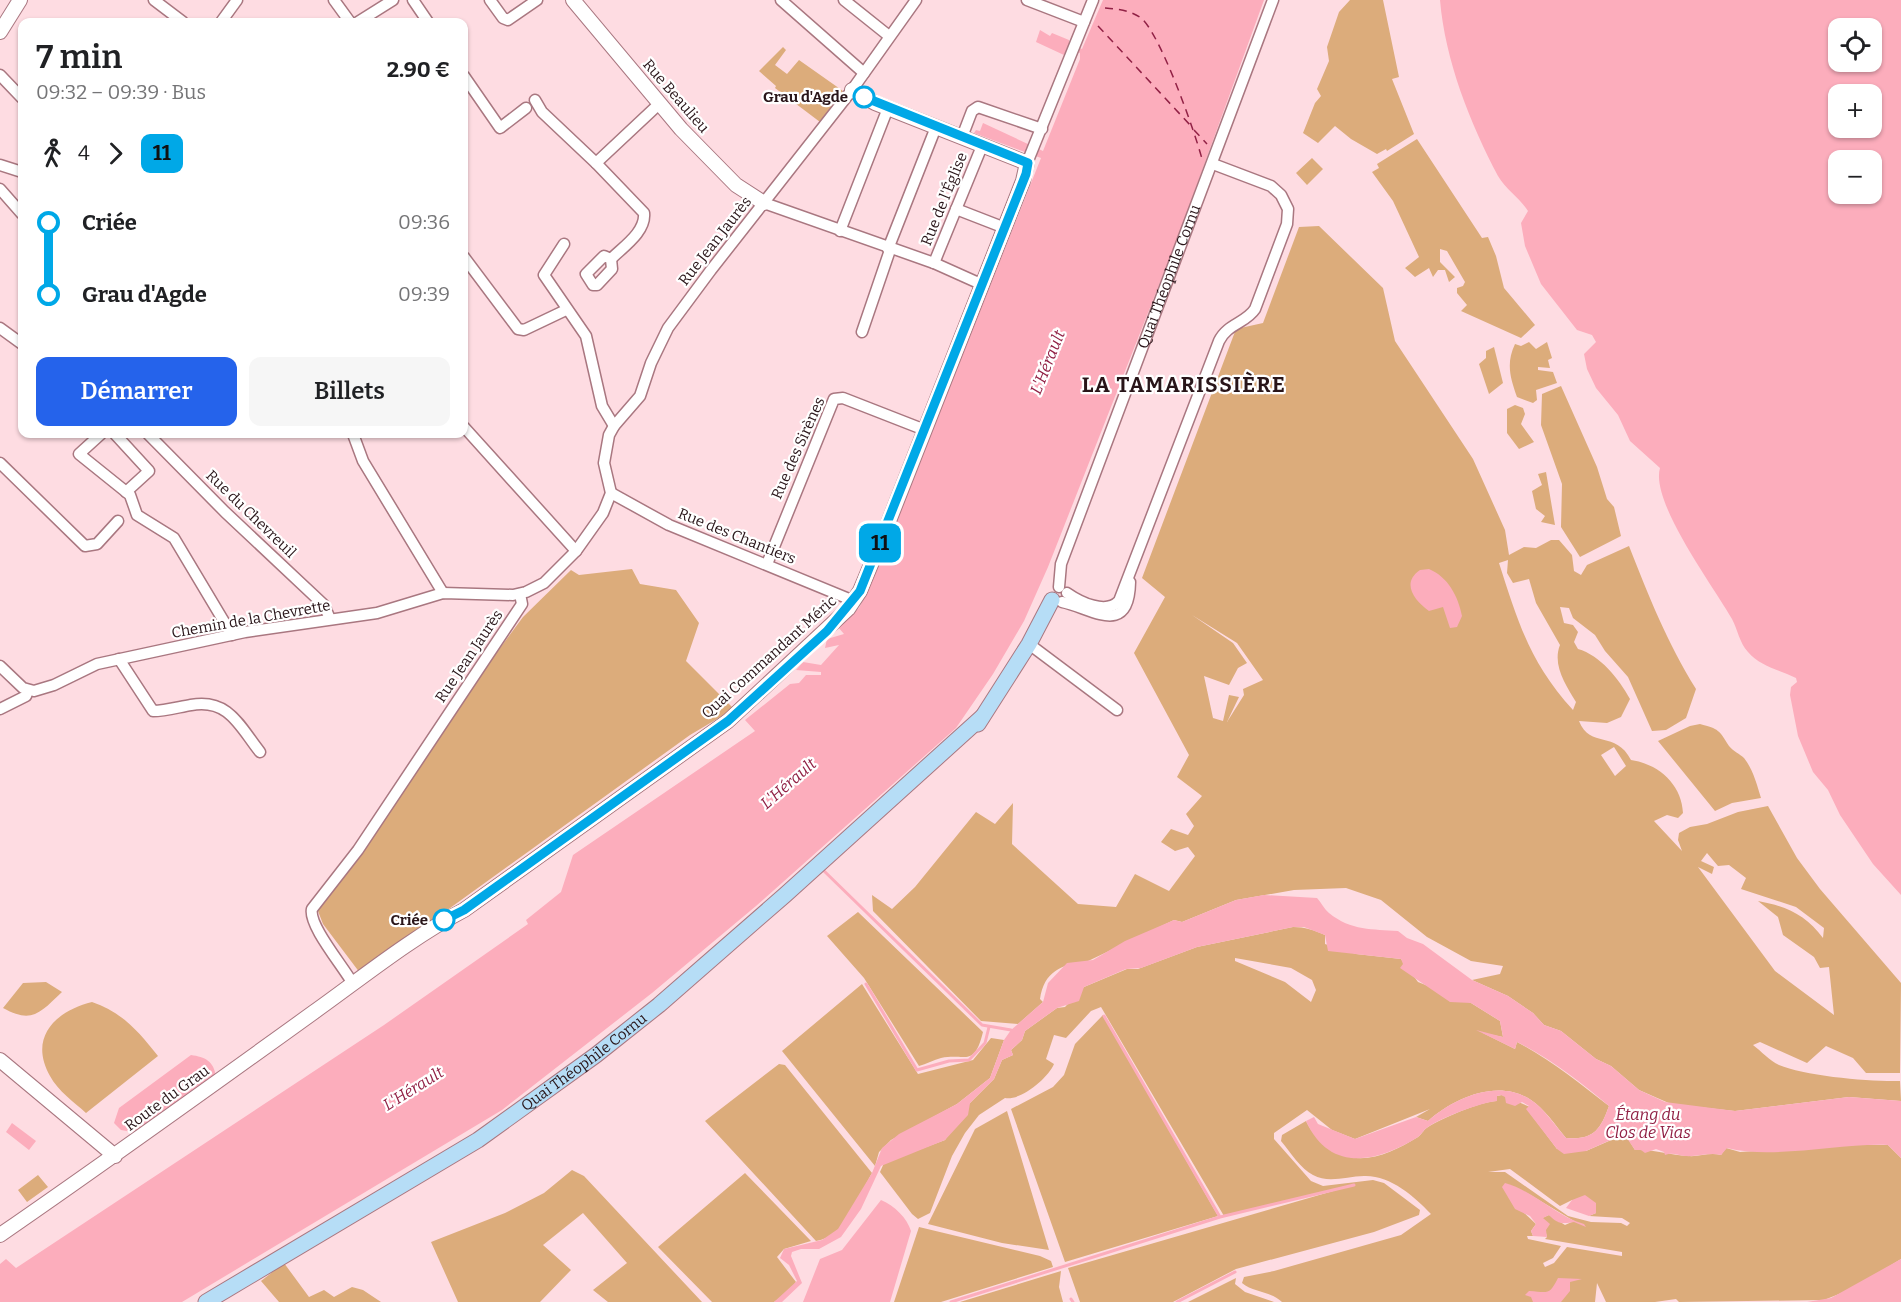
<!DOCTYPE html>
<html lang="fr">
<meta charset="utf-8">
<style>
body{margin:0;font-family:Bitter,serif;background:#f6f6f6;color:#202124;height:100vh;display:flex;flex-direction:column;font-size:22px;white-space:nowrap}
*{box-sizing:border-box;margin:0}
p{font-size:20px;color:#757577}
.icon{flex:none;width:33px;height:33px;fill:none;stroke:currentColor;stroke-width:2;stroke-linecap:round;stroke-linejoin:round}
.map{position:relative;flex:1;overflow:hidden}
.side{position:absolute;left:18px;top:18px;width:450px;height:420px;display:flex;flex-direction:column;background:#fff;border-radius:12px;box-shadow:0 2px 4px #0004}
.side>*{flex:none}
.badge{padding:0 12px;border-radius:9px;font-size:21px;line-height:39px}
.controls{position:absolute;left:1828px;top:18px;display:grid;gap:12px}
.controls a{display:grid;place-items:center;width:54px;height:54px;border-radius:12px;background:#fff;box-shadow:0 2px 4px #0004;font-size:30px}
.map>.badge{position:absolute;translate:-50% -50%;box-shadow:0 0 0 3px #fff}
.legs{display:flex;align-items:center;gap:9px;height:66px;padding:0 18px;font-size:20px}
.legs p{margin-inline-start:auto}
.head{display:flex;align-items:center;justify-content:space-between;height:102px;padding:0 18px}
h1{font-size:33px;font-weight:600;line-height:45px}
.cta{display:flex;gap:12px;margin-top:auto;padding:12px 18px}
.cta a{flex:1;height:69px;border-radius:12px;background:#2563eb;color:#fff;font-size:24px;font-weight:600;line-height:69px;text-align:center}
.cta a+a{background:#f6f6f6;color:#202124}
ul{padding:0 18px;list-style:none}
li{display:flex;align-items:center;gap:21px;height:72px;font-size:22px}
li i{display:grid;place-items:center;width:9px;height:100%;margin:0 8px;background:currentColor}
li i::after{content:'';width:15px;height:15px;margin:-8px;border:4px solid;border-radius:50%;background:#fff}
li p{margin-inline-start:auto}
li:first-child i{background:linear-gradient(#0000 50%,currentColor 0)}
li:last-child i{background:linear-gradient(currentColor 50%,#0000 0)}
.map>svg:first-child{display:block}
.green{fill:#dcac7b;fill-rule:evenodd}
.water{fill:#fcadbc;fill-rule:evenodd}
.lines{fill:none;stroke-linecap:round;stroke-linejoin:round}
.stream{stroke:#fcadbc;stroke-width:3}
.ferry{stroke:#912145;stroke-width:1.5;stroke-dasharray:8 6;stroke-linecap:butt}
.minor-casing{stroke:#a97780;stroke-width:13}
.tertiary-casing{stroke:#a97780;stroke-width:16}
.secondary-casing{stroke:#a97780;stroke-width:17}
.minor{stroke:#fff;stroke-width:10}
.tertiary{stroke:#fff;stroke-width:14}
.secondary{stroke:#b6ddf6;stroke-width:15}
.line-1-casing{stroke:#fff;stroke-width:14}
.line-1{stroke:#00a8e7;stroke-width:9}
.stop-1-dot{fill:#fff;stroke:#00a8e7;stroke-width:3}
.labels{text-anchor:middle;stroke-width:4.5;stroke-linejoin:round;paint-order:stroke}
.street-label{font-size:15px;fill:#291519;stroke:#fff}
.stop-label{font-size:15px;font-weight:bold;fill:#291519;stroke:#fff;text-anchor:end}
.water-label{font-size:16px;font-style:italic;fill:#912145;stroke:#fff}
.district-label{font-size:21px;font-weight:bold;letter-spacing:1.5px;fill:#291519;stroke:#fff}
</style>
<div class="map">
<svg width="1901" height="1302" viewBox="0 0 1901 1302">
<rect width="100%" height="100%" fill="#fedce2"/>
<path class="green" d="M1350 0H1383L1399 77 1392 79 1414 134 1387 151 1386 149 1377 154 1351 139 1335 126 1318 143 1303 133 1315 103 1321 96 1317 89 1329 61 1327 47 1339 12Z
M783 47 786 50 775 65 787 74 799 60 843 91 820 122 775 88 776 86 759 71Z
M1417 139 1482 238 1488 237 1496 256 1504 288 1535 325 1521 338 1461 311 1467 305 1457 293V288L1463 286 1465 282 1447 251 1440 249V262L1455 277 1449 282 1445 270H1438L1433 277 1429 268 1415 277 1405 268 1419 257 1393 201 1372 172 1379 168 1377 164Z
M1312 158 1323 169 1307 185 1296 173Z
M1319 226 1383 288 1395 341 1473 459 1505 530 1509 555 1524 547 1536 548 1551 540H1559L1572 555 1574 571 1581 575 1587 565 1629 546C1649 597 1667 642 1696 689L1686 718 1666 730 1652 731 1628 677 1605 651 1595 635 1573 618 1569 608 1560 607 1564 623 1573 625 1578 632 1574 642 1578 649C1600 655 1619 679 1630 699L1621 717 1607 723 1579 721C1590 749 1616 730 1631 760 1659 764 1682 785 1683 813L1678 818 1667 815 1654 821 1682 851 1678 840 1679 833 1690 827 1707 824 1738 812 1768 806 1797 858 1820 889 1901 983 1900 1073H1866L1853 1058 1826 1046 1807 1063 1760 1042 1753 1045C1761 1051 1770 1061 1779 1065 1804 1076 1872 1082 1900 1081L1901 1101 1849 1097 1735 1111 1671 1104 1639 1090 1611 1066 1596 1059 1561 1031 1544 1025 1533 1013 1508 996 1472 980 1500 974 1503 966 1471 961 1427 937 1381 900 1346 888 1294 890 1236 900 1182 922 1174 920 1086 962C1061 964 1044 972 1040 999L1043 1002 1018 1024 981 1021 873 911 872 895 892 909 915 887 976 812 995 824 1013 803 1012 844 1078 904 1116 907 1135 874 1169 891 1195 856 1188 847 1175 851 1161 842 1171 829 1188 835 1194 826 1186 814 1202 796 1177 777 1189 755 1134 653 1165 597 1142 578 1236 329 1263 323 1299 227ZM1508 560 1507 573 1513 583 1529 579 1536 603 1560 645C1552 665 1566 685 1576 702L1573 710C1530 663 1518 622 1499 563ZM1192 615 1237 643 1263 680 1243 689 1244 695 1227 722 1239 697 1229 695 1223 721 1213 718 1204 676 1229 685 1238 668 1247 663 1233 643ZM1614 747 1626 766 1615 776 1601 755ZM1707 853 1718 866 1729 865 1746 878 1741 889 1796 907 1824 928 1823 938C1806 915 1786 906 1758 901L1778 917 1783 935 1814 957 1820 968 1829 967 1834 1015 1775 971 1698 867 1712 874 1714 867 1701 861Z
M1529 342 1536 349 1547 342 1552 358 1548 360 1550 368 1538 367V370L1553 372 1557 383 1536 390 1537 400 1533 403 1517 397C1510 377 1506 363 1515 344L1521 346Z
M1494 347 1503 383 1489 394 1479 364 1486 358V351Z
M1561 386 1597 467 1607 499 1614 507 1621 536 1580 557 1561 527 1562 484 1541 425 1542 394Z
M1515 405 1523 408 1525 414 1521 424 1534 442 1519 449 1507 433V409Z
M1546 472 1555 525 1541 522 1545 516 1536 509 1532 491 1542 485 1538 474Z
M632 569 640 584 676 590 699 623 686 661 734 709 690 735 360 973 323 924 318 911 394 806 478 678 523 617 571 570 579 575Z
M1700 724C1719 729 1719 730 1729 746 1733 751 1740 754 1744 758 1753 769 1757 785 1761 798L1732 803 1715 811 1658 741 1690 726Z
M858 912 983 1032C974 1068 966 1053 941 1058 934 1060 926 1064 919 1066L864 978 827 936Z
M1293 927C1305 927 1314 930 1325 935V944L1356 954 1401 959 1418 982 1471 1003 1500 1021 1503 1037 1483 1033 1515 1049 1517 1042C1551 1060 1579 1083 1609 1106 1600 1131 1593 1140 1566 1138 1556 1126 1544 1108 1531 1100 1498 1078 1454 1098 1428 1121L1416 1117 1430 1109 1355 1139 1332 1130 1307 1110 1274 1133V1139L1311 1181 1323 1186 1373 1180 1384 1183 1420 1210 1419 1215 1374 1232 1236 1269 1173 1302H1080L1068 1268 1347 1187 1224 1216 1101 1007 1091 1011 1066 1038 1054 1035 1046 1059 1054 1064C1048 1078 1021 1101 1005 1098L979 1115 965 1133 952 1156 930 1213 918 1219 912 1214 880 1172 884 1163 945 1140 970 1103 994 1079 1002 1060 1013 1055 1011 1050 1022 1040 1025 1031 1057 1008 1065 1007 1084 987 1127 969H1138L1197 947ZM1235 958 1291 968 1312 980 1316 990 1311 1002 1285 982 1235 961Z
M46 982 62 992C40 1013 32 1024 3 1008L23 983Z
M862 984 918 1074 973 1060 991 1038 1004 1040 990 1078 957 1104 891 1140 879 1152 875 1166 782 1051Z
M92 1002C122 1012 139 1032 158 1056L86 1113C74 1102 58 1091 50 1076 28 1037 56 1011 92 1002Z
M1103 1015 1218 1216 1065 1262 1011 1109 1053 1087 1064 1075 1075 1044Z
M779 1064 785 1065 872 1173C859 1195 846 1237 816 1241L705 1121Z
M1502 1095 1530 1107 1527 1109 1557 1149 1586 1151 1625 1134 1635 1150C1654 1149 1670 1155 1688 1156 1700 1157 1709 1152 1721 1155L1726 1148 1740 1152 1856 1145H1888L1901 1158V1259L1854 1288 1824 1300 1679 1302 1676 1299 1655 1302H1606L1597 1283 1595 1302H1282C1271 1291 1254 1293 1242 1283L1244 1277 1274 1271 1401 1235 1431 1214C1414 1196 1390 1175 1364 1176 1347 1176 1329 1184 1313 1175 1301 1169 1290 1152 1281 1141L1282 1135 1306 1121C1311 1132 1317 1137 1326 1145 1355 1170 1389 1155 1418 1137 1422 1134 1424 1129 1428 1127 1445 1117 1477 1103 1496 1101L1497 1096ZM1510 1169 1560 1206 1572 1200 1596 1213 1589 1216 1622 1218 1630 1223 1627 1226 1621 1223 1591 1222 1568 1216 1505 1172H1488ZM1527 1193 1574 1221 1565 1225 1549 1215 1542 1218 1547 1237 1545 1239 1622 1252V1256L1567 1247 1554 1263 1545 1267 1543 1263 1553 1258 1561 1246 1528 1239 1527 1236H1533L1531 1231 1536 1224 1520 1209Z
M1007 1111 1049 1250 1002 1243 928 1224 975 1129Z
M572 1170 584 1176 702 1302H608L593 1290 627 1263 583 1213 543 1245 571 1270 540 1302H458L431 1242 505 1213 544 1193Z
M745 1173 811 1241 784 1249 777 1257 796 1282 789 1291 774 1302H712L658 1247Z
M38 1175 48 1187 27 1202 18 1190Z
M919 1227 1040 1256 1051 1261 1053 1267 941 1302H894Z
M284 1263 309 1297 324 1290 334 1297 352 1287 363 1290 381 1302H279L261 1281Z
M1061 1271 1059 1287 1063 1302H960Z
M1236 1278 1235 1284 1245 1292 1274 1302H1188Z"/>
<path class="water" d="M1103 0H1264L1179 234 1048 567 1024 621 993 674 956 728 756 906 652 993 502 1110 182 1302H0V1264L6 1259 16 1268 384 1025 528 924 526 920 561 892 573 855 755 731 745 720 790 684 799 683 806 675H821V672L796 670 803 662 821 665 839 645 825 648 827 639 844 634 838 627 859 608 871 584 1041 158 974 133 976 130 980 131 983 123 1043 151 1080 59V53L1067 48 1064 55 1036 42 1040 30 1050 36 1052 33 1069 40V44L1082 49Z
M1440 0H1901V895L1873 864 1840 815 1828 790 1813 772 1798 736 1790 695 1791 687 1797 682 1796 678C1779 670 1760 666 1748 652 1739 642 1738 630 1732 619 1714 587 1650 502 1660 468L1630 441 1618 415 1596 388 1587 369 1584 354 1596 342 1592 335 1577 330 1541 284 1525 246 1521 223 1528 211C1520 198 1506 190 1498 176 1470 123 1445 60 1440 0ZM1872 28V62H1839V28ZM1872 94V128H1839V94ZM1839 160H1872V194H1839Z
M1429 569C1448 577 1458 596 1462 616L1457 627 1450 628 1443 607 1429 611C1414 600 1401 583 1420 570Z
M1264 895 1317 898C1321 902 1324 909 1329 913 1351 931 1373 929 1398 931L1407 938 1423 944 1472 980 1508 996 1533 1013 1544 1025 1561 1031 1596 1059 1611 1066 1639 1090 1665 1102 1735 1111 1849 1097 1901 1101V1158L1888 1145C1838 1143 1773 1160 1727 1148L1721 1155C1709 1152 1698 1157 1685 1156 1678 1155 1672 1152 1665 1155L1664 1152 1656 1149 1645 1153 1641 1150H1635L1624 1134 1586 1151 1564 1154 1557 1149 1526 1109 1529 1106 1522 1102 1515 1106 1506 1103 1505 1097 1501 1095 1497 1096V1101C1479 1103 1443 1117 1428 1127 1424 1129 1422 1134 1418 1137 1378 1162 1330 1174 1306 1121L1314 1117 1318 1124 1355 1139 1416 1117 1428 1121C1454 1098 1498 1078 1531 1100 1544 1108 1556 1127 1566 1138 1593 1140 1600 1131 1609 1106 1580 1082 1551 1059 1517 1042L1515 1049 1476 1030 1503 1037 1500 1021 1471 1003 1450 1002 1400 968 1403 964 1401 959 1328 951 1325 935 1304 927H1293L1197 947 1141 968 1126 969 1084 987 1079 1001 1057 1008 1025 1031 1022 1040 1011 1050 1013 1055 1002 1060 994 1079 970 1103 968 1115 945 1140 881 1166 861 1209 841 1237 819 1249H801L792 1252 791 1256 802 1283 782 1302H774L797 1281 789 1265 780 1258 784 1249 822 1240 838 1229 872 1173 882 1148 899 1134 957 1104 990 1078 1004 1040 1011 1030 1043 1002 1048 983 1067 963 1093 960 1125 941 1174 920 1182 922 1236 900Z
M191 1055C205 1057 214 1061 216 1077L137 1133 121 1130 114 1123 119 1108Z
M12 1123 36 1141 29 1150 6 1132Z
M1505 1183C1534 1191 1555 1216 1584 1224L1586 1227 1574 1222C1563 1224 1557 1224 1549 1215L1543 1218 1550 1224 1546 1230 1547 1237 1533 1236 1531 1231 1536 1224 1530 1216 1515 1209 1502 1187Z
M1585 1195 1596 1203V1213L1589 1216 1566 1208 1572 1200Z
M881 1200C895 1206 907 1218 911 1231L890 1302H803L820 1259 842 1250Z
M1901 1259V1302H1807L1831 1298Z
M1558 1278 1582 1279 1570 1282V1291L1561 1302H1533L1531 1297 1525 1295 1529 1291C1548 1292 1549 1296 1558 1278Z"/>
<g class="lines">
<path class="stream" d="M822 869 982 1025 1011 1030
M866 984 917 1070 949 1061 969 1060 985 1043 989 1027
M1104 1016 1220 1217
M1071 1299 1073 1302
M951 1302 1220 1217 1354 1185
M1177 1302 1235 1272"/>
<path class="ferry" d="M1105 8C1117 9 1130 10 1141 18 1160 33 1195 132 1202 159
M1098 26 1191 126
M1194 130 1207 144"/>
<g class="minor-casing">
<g id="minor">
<path d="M154 0 183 22"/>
<path d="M334 0 350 22"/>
<path d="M413 0 428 22"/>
<path d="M490 0 503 18 508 20 537 0"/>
<path d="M781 0 864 73"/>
<path d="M844 0 889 36"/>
<path d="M1027 0 1084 22"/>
<path d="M221 22 237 0"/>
<path d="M358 22 393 0"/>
<path d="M0 75 22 98"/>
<path d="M464 76 500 128 526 108"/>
<path d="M535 100 542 112 596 163"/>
<path d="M962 137 972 111 978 107 1042 129"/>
<path d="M1027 163 1093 0"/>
<path d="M0 165 22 172"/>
<path d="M0 189 22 214"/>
<path d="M764 203 934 263 983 285"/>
<path d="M956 209 1005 228"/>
<path d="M840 231 888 108"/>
<path d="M564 244 544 275 586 336 602 406 614 426"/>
<path d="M888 249 936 127"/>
<path d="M604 256 611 259 612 269 597 285H593L586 274Z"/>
<path d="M464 257 518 329 524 330 566 310"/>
<path d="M611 259C623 247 646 232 644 213L596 163 659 104"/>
<path d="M934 263 982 146"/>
<path d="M0 328 22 344"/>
<path d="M862 332 890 250"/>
<path d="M464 427 576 551"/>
<path d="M101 434 79 454 130 495 137 515 174 538 232 635"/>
<path d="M115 434 149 471 126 492"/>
<path d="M148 434 225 512 324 605 330 619"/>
<path d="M353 434 363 461 443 593"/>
<path d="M0 463 85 546 97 544 118 521"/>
<path d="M611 493 669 525 854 601"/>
<path d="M767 564 834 399 843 398 925 430"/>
<path id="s1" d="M1059 587 1061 564 1273 0"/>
<path d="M1067 593C1080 602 1106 615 1119 601L1219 341C1227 324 1246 323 1255 309L1287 224 1288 209 1281 195 1271 186 1213 164"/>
<path d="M1062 602C1092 608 1129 638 1130 582"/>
<path d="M1029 644 1117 710"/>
<path d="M119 659 153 711C165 711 179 707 191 705 229 698 240 727 260 752"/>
<path d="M0 666 23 688 34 691 54 685 97 664 245 632 377 613 443 593 513 595 526 592 544 583 576 551 603 513 611 493 604 463 609 435 614 426 640 396 651 363 668 328 711 270 852 90 916 0"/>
<path d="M0 709 26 696 28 691"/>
<path d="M353 984C343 966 308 925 312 909L358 850 522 604 520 594"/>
</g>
</g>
<g class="tertiary-casing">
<path id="tertiary" d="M573 0 681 129 736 185 764 203
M0 32 20 0
M0 1060 115 1156
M0 1235C106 1162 210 1087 314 1012 363 977 411 938 464 910L728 721 848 609 860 591 887 526 1023 181 1027 163 875 103 852 90"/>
</g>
<g class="secondary-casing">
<g id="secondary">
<path d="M978 724 1029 644 1052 600"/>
<path id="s2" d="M206 1302 478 1140 596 1055 659 1005 785 895 982 717"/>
</g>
</g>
<use href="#minor" class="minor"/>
<use href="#tertiary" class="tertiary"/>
<use href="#secondary" class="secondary"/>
</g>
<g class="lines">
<g class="line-1-casing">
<path id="line-1" d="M444 920 464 910 728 721 827 631 860 591 1026 174 1028 163 864 97"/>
</g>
<use href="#line-1" class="line-1"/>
</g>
<g class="stop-1-dot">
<circle cx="864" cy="97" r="10"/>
<circle cx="444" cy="920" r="10"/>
</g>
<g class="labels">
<g class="street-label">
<text transform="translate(676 96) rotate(49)" y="5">Rue Beaulieu</text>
<text transform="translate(944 199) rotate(-68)" y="5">Rue de l'Église</text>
<text transform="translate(715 241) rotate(-52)" y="5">Rue Jean Jaurès</text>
<text dy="5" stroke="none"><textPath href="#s1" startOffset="330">Quai Théophile Cornu</textPath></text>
<text transform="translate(798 448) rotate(-66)" y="5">Rue des Sirènes</text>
<text transform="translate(251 514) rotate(44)" y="5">Rue du Chevreuil</text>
<text transform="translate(737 536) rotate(22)" y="5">Rue des Chantiers</text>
<text transform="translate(251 619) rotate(-10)" y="5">Chemin de la Chevrette</text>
<text transform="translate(469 656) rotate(-56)" y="5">Rue Jean Jaurès</text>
<text transform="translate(769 657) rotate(-42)" y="5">Quai Commandant Méric</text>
<text dy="5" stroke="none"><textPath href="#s2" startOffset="448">Quai Théophile Cornu</textPath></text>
<text transform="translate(167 1098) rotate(-36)" y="5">Route du Grau</text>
</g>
<g class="stop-label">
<text x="848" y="102">Grau d'Agde</text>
<text x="428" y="925">Criée</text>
</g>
<g class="water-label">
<text transform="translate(1047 362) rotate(-68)" y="6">L'Hérault</text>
<text transform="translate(788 783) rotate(-41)" y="6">L'Hérault</text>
<text transform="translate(413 1088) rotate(-32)" y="6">L'Hérault</text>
<text x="1648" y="1120">Étang du<tspan x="1648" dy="18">Clos de Vias</tspan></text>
</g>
<g class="district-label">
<text x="1184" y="392">LA TAMARISSIÈRE</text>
</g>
</g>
</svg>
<div class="controls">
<a><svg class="icon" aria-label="locate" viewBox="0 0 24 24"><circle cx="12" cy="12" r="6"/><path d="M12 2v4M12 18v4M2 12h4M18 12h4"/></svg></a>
<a>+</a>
<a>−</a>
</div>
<b class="badge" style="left:880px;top:543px;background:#00a8e7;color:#111">11</b>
<section class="side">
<div class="head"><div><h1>7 min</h1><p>09:32 – 09:39 · Bus</p></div><b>2.90 €</b></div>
<div class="legs"><svg class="icon" aria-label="walk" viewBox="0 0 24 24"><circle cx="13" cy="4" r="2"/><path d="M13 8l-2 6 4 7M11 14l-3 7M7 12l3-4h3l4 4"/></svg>4<svg class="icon" aria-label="forward" viewBox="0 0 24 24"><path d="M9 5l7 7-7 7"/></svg><b class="badge" style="background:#00a8e7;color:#111">11</b></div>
<ul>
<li><i style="color:#00a8e7"></i><b>Criée</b><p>09:36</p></li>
<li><i style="color:#00a8e7"></i><b>Grau d'Agde</b><p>09:39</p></li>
</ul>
<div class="cta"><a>Démarrer</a><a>Billets</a></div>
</section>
</div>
